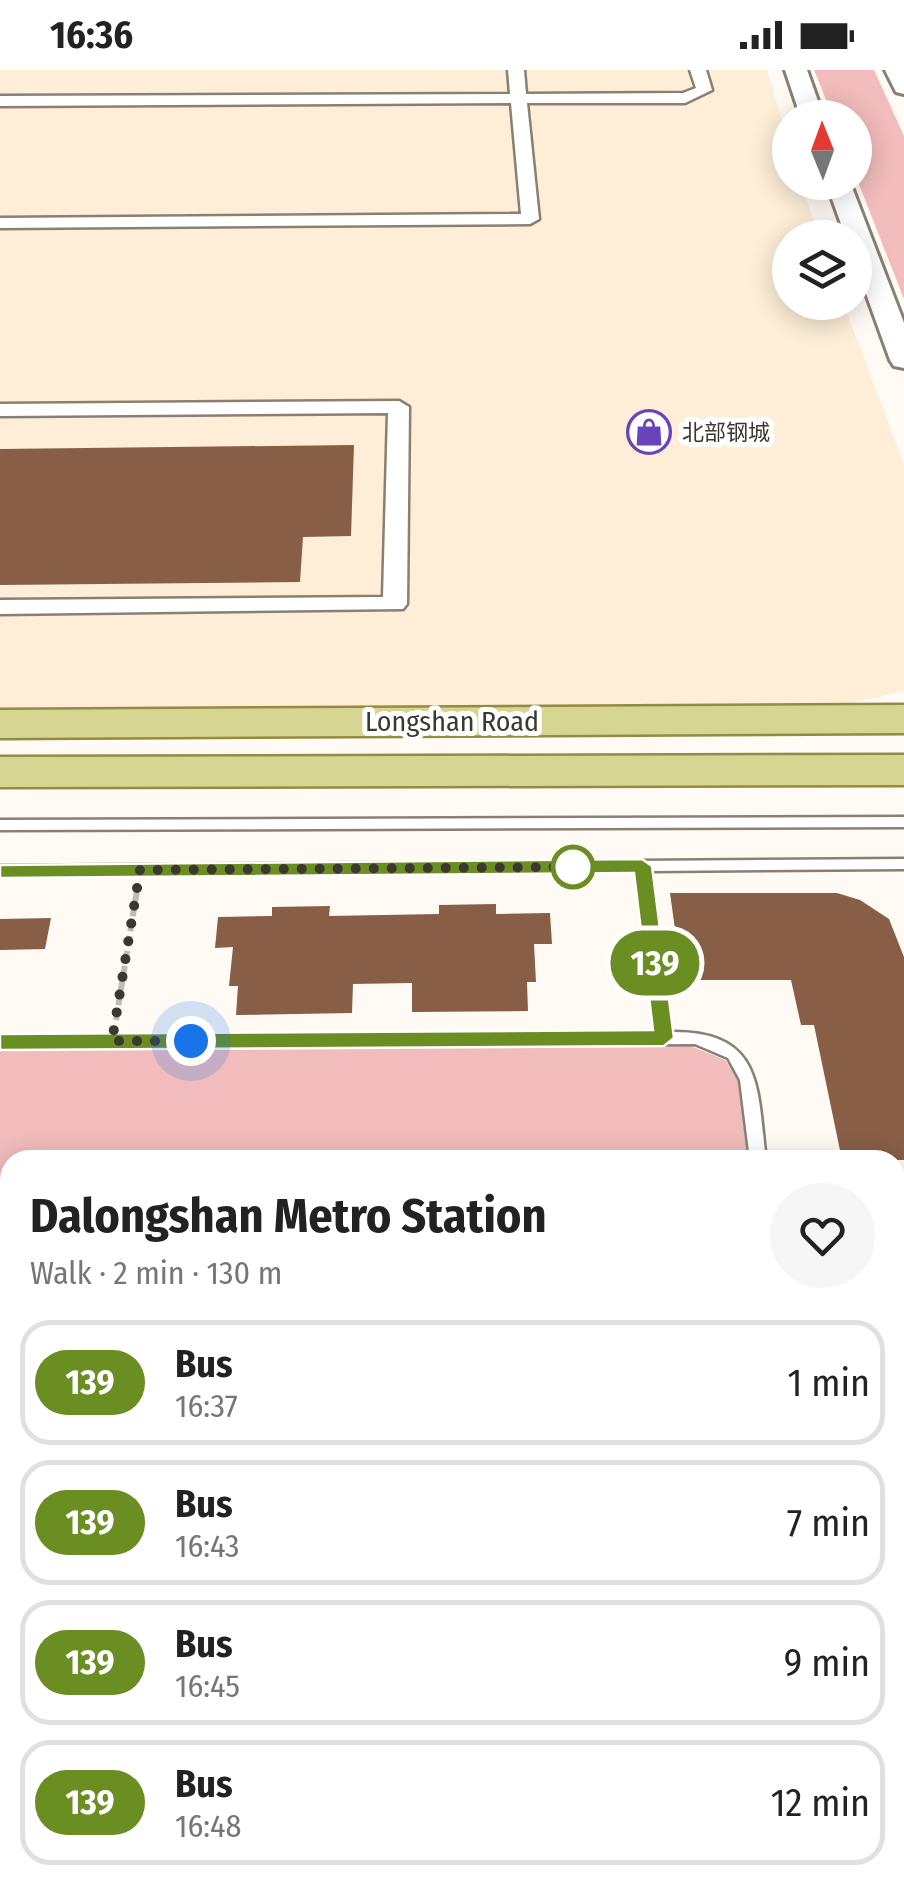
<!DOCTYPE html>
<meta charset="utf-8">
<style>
body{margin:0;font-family:"Fira Sans Condensed","Noto Sans SC",sans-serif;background:#f6f6f6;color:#222;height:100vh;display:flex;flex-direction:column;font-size:38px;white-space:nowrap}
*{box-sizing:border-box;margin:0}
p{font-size:32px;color:#767676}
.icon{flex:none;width:55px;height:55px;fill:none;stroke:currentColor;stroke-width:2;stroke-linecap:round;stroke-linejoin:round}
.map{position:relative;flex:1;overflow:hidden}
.side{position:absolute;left:0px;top:1080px;width:905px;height:752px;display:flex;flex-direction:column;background:#fff;border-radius:30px 30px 0 0;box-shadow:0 5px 25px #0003}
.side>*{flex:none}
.badge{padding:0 20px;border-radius:32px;font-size:35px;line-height:65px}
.needle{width:65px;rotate:359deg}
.tools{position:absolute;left:772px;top:30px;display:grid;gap:20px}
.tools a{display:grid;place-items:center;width:100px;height:100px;border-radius:50%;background:#fff;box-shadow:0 5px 25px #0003;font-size:50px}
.you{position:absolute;width:50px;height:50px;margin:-25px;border:8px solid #fff;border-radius:50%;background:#1a73e8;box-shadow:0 0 0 15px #1a73e833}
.map>.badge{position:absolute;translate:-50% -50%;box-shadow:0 0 0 5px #fff}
.round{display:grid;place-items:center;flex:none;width:105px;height:105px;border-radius:52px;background:#f6f6f6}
.summary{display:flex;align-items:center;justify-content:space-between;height:170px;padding:0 30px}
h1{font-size:48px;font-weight:700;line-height:75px}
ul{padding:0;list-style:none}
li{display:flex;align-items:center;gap:30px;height:125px;margin:0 20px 15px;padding:0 10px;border:5px solid #e0e0e0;border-radius:30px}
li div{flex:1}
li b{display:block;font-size:38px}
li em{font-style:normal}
li .badge{min-width:110px;font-weight:700;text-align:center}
.status{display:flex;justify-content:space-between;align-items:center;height:70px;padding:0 50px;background:#fff;direction:ltr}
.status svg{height:28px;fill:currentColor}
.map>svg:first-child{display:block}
.built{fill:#feeed7}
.green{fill:#f1bcbb}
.building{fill:#885e47}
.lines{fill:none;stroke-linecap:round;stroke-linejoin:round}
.service-casing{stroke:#8a8072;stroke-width:5}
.minor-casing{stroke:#8a8072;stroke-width:5}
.tertiary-casing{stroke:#8a8072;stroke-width:4}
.secondary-casing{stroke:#8a8072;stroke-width:6}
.primary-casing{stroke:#908c41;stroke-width:5}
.path{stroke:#c0bbb5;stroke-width:6;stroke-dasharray:10 5;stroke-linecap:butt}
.service{fill:#fff;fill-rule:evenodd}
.minor{fill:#fff;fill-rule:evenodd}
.tertiary{fill:#fff;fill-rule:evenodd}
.secondary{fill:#fff;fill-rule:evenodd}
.primary{fill:#d7d592;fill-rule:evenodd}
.line{fill:#6b8e23;stroke:#fff;stroke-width:2.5}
.walk{stroke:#3c3831;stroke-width:10;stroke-dasharray:0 18}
.stop-dot{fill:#fff;stroke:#6b8e23;stroke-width:5}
.labels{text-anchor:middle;stroke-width:10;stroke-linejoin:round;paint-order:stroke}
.far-poi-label{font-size:22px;fill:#3c3831;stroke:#fff;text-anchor:start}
.street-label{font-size:28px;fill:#3c3831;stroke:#fff}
</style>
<div class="status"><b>16:36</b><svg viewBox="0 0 49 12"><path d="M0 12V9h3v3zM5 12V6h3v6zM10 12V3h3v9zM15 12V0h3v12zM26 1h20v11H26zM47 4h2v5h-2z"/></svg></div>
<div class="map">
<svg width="904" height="1831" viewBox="0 0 904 1831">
<rect width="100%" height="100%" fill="#fffaf4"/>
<path class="built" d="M0 0H767L790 76V112L801 113 819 167 790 168V232L843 233 904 394V621L835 637 0 639Z"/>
<path class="green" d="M814 0H874L904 66V229L855 104V48L833 47Z
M693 977 725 990 738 1009 749 1084 745 1090H10V1178H0V979Z"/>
<path class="building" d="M354 375 351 466 303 467 300 512 0 515V379Z
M670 823H837L860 830 889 849 904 887V1090H842L814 955H801L791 910H682Z
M496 834V844L550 843 552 874H534L536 912H527L528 941 412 942V913L353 914 352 943 236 945 238 916H229L233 877 215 878 218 847 272 846V837L330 836 329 846 439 844V835Z
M51 848 45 879 0 880V849Z"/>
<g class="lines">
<g class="service-casing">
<path id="service" d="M904 747V757L0 760V750Z
M904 789V799L651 801 671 962C764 961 757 1018 766 1090H750L740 1010 728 988 695 974 0 978V966L656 962 637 801 0 806V796Z
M0 1182H10V1198H0Z"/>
</g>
<g class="minor-casing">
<path id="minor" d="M508 0H524L526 24 683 23 696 18 690 0H706L712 20 685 33H527L539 149 530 154 0 158V148L521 144 511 33 0 36V26L510 24Z
M399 331 409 337 407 534 403 539 0 544V530L383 527 388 343 0 346V334Z
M10 1506V1603L0 1607V1510Z"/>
</g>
<g class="tertiary-casing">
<path id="tertiary" d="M895 1385H904V1431H895Z
M10 1484V1534L0 1535V1485Z
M895 1537H904V1587H895Z"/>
</g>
<g class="secondary-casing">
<path id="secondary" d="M785 0H807L824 48H801Z
M885 0H904V24L896 22Z
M826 112H850L904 253V298L894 296 890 290 855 193V168H846Z"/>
</g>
<g class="primary-casing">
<path id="primary" d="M904 635V663L0 668V640Z
M904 685V715L0 717V687Z"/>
</g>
<path class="path" d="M116 950 137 820"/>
<use href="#service" class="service"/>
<use href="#minor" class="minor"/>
<use href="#tertiary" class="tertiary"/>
<use href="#secondary" class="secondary"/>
<use href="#primary" class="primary"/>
</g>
<path class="line" d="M642 789 652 796 674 968 664 976 0 980V964L653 960 634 803 0 808V795Z"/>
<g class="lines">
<path class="walk" d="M191 971H112L140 800 573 797"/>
</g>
<defs>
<g id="shop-ring" transform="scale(2.25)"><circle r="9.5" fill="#fff" stroke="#6943bb" stroke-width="1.5"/><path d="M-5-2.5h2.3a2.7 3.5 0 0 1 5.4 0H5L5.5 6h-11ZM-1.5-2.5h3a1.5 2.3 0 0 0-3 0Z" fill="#6943bb"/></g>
</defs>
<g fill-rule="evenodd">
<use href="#shop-ring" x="649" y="362"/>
</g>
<circle class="stop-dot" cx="573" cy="797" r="20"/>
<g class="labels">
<g class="far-poi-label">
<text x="682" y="370">北部钢城</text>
</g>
<g class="street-label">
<text x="452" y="661">Longshan Road</text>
</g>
</g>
</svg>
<div class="tools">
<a><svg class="needle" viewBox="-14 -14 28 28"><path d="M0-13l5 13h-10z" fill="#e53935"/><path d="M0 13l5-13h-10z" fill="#767676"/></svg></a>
<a><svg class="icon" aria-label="layers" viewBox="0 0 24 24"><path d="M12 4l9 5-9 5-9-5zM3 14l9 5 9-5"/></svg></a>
</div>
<div class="you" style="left:191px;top:971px"></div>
<b class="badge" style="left:655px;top:893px;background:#6b8e23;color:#fff">139</b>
<section class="side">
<div class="summary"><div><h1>Dalongshan Metro Station</h1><p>Walk · 2 min · 130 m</p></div><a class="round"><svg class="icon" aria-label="heart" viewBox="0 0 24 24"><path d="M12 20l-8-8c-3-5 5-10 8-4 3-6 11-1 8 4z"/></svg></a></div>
<ul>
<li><span class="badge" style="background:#6b8e23;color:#fff">139</span><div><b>Bus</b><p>16:37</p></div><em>1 min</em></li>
<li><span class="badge" style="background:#6b8e23;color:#fff">139</span><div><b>Bus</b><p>16:43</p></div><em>7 min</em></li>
<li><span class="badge" style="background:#6b8e23;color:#fff">139</span><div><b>Bus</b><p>16:45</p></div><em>9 min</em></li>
<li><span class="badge" style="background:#6b8e23;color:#fff">139</span><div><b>Bus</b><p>16:48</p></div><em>12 min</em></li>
</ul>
</section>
</div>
